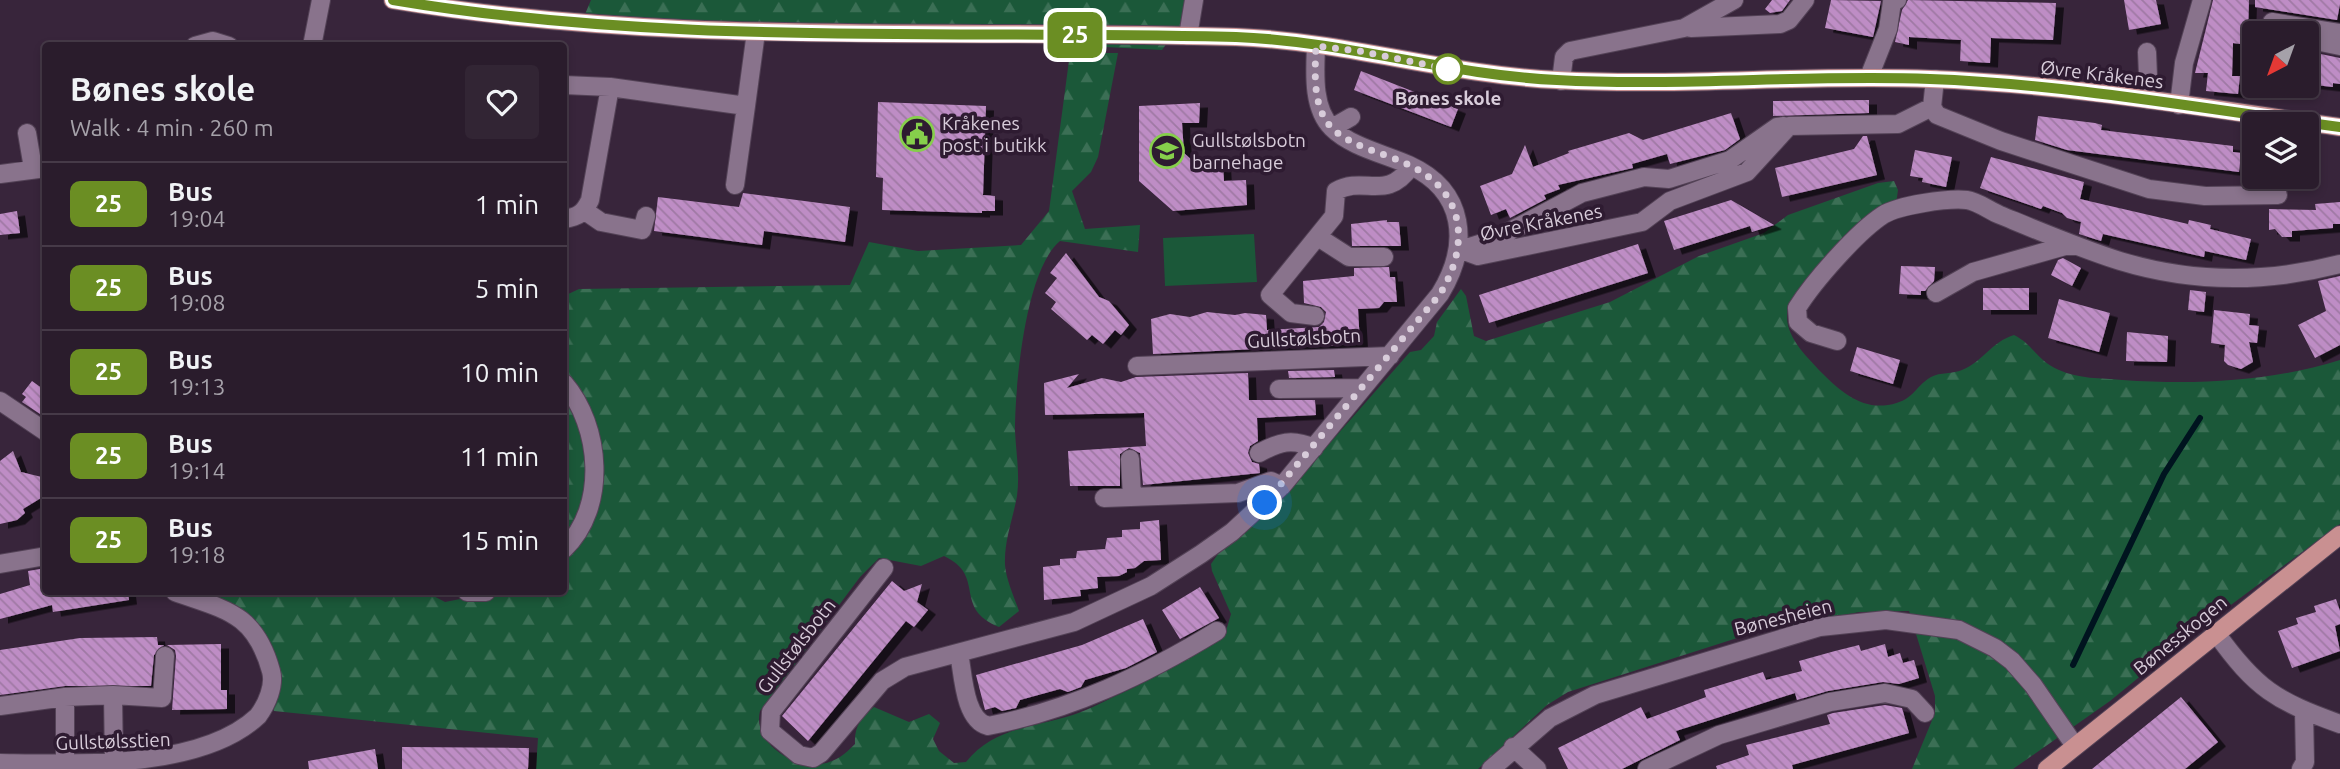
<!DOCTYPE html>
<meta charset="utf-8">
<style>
body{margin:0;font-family:Ubuntu,sans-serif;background:#322534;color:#f1f3f6;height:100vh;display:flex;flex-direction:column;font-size:26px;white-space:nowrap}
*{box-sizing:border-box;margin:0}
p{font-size:23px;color:#a5a1a9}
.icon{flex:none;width:38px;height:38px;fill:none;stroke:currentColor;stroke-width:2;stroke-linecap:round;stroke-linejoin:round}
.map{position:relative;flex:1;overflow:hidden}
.drawer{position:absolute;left:42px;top:42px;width:525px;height:553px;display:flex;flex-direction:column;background:#2a1c2c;border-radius:7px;box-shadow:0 4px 10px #0003,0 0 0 2px #463a48}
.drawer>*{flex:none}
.badge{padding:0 14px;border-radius:10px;font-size:24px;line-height:46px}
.needle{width:46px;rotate:221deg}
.tools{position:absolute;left:2242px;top:21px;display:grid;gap:14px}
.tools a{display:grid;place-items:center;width:77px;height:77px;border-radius:7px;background:#2a1c2c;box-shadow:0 4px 10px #0003,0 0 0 2px #463a48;font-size:35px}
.you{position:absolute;width:35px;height:35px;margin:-18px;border:5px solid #fff;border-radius:50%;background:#1a73e8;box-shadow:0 0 0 10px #1a73e833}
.map>.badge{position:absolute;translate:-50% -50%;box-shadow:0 0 0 4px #fff}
.round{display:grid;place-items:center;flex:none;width:74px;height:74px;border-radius:7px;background:#322534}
.summary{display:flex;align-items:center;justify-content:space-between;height:119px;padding:0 28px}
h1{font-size:33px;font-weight:700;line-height:52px}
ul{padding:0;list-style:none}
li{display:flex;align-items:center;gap:21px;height:84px;padding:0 28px;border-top:2px solid #463a48}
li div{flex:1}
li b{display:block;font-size:26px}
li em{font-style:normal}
li .badge{min-width:77px;font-weight:700;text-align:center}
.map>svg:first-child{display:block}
.forest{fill:url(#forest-firs)}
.pitch{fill:#1b5839}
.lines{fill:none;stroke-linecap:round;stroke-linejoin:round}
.stream{stroke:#00141f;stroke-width:6}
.building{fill:url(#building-back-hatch);filter:url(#shadow)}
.minor-casing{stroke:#534256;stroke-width:20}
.major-casing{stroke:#534256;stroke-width:20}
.minor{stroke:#89738c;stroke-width:18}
.major{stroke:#c99091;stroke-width:18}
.line-casing{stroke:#fff;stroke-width:16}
.line{stroke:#6b8e23;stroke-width:10}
.walk{stroke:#d8ccda;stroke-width:7;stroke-dasharray:0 12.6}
.stop-dot{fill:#fff;stroke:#6b8e23;stroke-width:3.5}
.labels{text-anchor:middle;stroke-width:7;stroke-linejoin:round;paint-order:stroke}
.street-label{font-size:19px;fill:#d8ccda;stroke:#2e1b31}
.stop-label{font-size:19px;font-weight:bold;fill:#d8ccda;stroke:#2e1b31}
.poi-label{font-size:19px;fill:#d8ccda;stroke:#2e1b31;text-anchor:start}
</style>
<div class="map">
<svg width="2340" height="769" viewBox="0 0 2340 769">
<defs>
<pattern id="forest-firs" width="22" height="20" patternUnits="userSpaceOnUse" patternTransform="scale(1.75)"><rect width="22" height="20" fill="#1b5839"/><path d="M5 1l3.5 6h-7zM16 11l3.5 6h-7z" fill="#3b6f55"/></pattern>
<pattern id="building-back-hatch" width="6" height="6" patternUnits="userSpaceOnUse" patternTransform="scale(1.75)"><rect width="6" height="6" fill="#be8dc5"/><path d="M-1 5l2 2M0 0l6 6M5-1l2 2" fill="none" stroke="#9f79a4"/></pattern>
<filter id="shadow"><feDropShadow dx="8" dy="4.5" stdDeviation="0" flood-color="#0009"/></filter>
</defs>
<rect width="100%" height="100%" fill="#38253b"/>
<path class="forest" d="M591 0H1187L1181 24 1162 50 583 19Z
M1070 53H1118L1098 157 1091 172 1072 191 1085 229 1140 225 1138 252 1060 241C1025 270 1015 386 1015 431 1016 453 1020 474 1017 496 1013 519 1004 540 1005 565 1006 579 1014 597 1019 611L999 627C952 608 987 576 944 556L921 566 879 558 860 577 760 711C752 742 793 769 822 764 837 761 845 754 855 744 854 727 861 717 874 707L909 722 929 714 940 723 933 739 939 751 954 763 966 762C993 729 1028 728 1066 717 1084 712 1103 702 1120 694 1158 677 1192 655 1226 631L1231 614 1212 571 1211 564 1218 554 1293 485 1410 352 1421 350 1434 336 1437 322 1461 289 1466 296 1474 336 1486 341 1610 302 1699 256 1764 233 1788 215 1878 183 1894 181 1898 190 1896 204C1870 225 1787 283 1787 317 1787 339 1809 359 1823 374 1841 392 1861 409 1888 405 1914 401 1913 388 1931 377 1940 372 1953 374 1962 370 1984 361 1991 342 2014 335 2034 345 2036 360 2059 370 2079 379 2100 378 2122 380 2196 385 2269 382 2340 360V524L2193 633 2110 701 2013 769H1912L1935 713V696L1909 611 1859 612 1756 632 1568 692 1547 705 1478 769H536L538 738 274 711 253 630 204 592H426L445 602 496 592H564V296L579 289 850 285 869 242 918 251 1021 245 1049 211Z"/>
<path class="pitch" d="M1254 234 1257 282 1165 286 1163 238Z"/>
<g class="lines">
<path class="stream" d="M2073 665 2164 474 2200 418"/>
</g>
<path class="building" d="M1772 0H1790L1782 11 1770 13 1765 9Z
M1831 0 1881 1 1873 37 1825 28Z
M1908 0 2056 3 2053 40 1991 38 1990 63 1960 61 1961 40 1909 37V45L1895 42 1902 10Z
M2124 0H2156L2161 24 2129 30Z
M2213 0H2249L2248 33H2240V44L2233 43 2232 76H2240L2238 94 2206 91 2208 73H2195Z
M2255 0H2340V4L2337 20 2255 7Z
M2316 53 2340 58V84L2333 83V87L2306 84V54L2316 55Z
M1361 71 1458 109 1451 127 1354 90Z
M1869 100V113L1773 116V101Z
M878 102 986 106 983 195 995 196V211H982V213L882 210 883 178 876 177Z
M1200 103 1199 123H1182L1184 153 1197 165 1223 163 1224 181 1246 180 1247 205 1173 211 1139 181V106Z
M1731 113 1740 139 1725 150 1670 164 1667 154 1632 164 1633 168 1558 185 1560 189 1544 195 1546 199 1510 218 1506 209 1491 215 1480 186 1512 174 1525 145 1533 167 1569 153 1568 151 1629 133 1643 140Z
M2038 116 2095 123 2102 125 2101 130 2233 146V152L2241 153 2239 172 2067 150 2035 140Z
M1863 136H1867L1877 175 1782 197 1775 168 1854 149Z
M1915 150 1952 157 1946 187 1922 182 1923 178 1910 176Z
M1991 157 2084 182 2080 199 2188 224 2189 220 2211 225 2210 229 2251 239 2246 260 2205 251 2204 257 2103 234 2101 241 2079 234 2081 222 2067 218 2062 213 2043 206 2041 209 1980 188Z
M743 193 850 207 845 242 764 231 762 245 654 231 658 197 739 207Z
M1731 200 1774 225 1752 232 1750 226 1674 250 1664 221Z
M2340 202V224H2333V228L2292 231V237H2282L2275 229 2269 230V209L2316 210 2315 204Z
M17 211 20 233 0 235V214Z
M1387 220V222H1399L1401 246H1352L1351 224Z
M1638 244 1648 273 1489 323 1479 295Z
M1066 253 1099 297 1109 301 1129 325 1121 335 1115 330 1103 344 1092 335 1087 340 1051 309 1056 302 1045 293 1057 278 1050 273Z
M2063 258 2081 268 2072 286 2051 275 2058 260Z
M1901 266 1935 267 1934 281 1925 291H1921V295L1899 294Z
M1389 267 1390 277H1395L1397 302H1384L1379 308 1358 309 1360 344 1153 354 1151 319 1170 314 1190 317 1207 312 1235 315 1245 313 1266 315 1267 330 1319 327 1324 322 1326 312 1321 307 1304 303 1303 281 1354 276V268Z
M2340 276V345L2315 358 2298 325 2326 311 2318 281Z
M1983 288H2029V310H1983Z
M2190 290 2206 292 2204 312 2188 310Z
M2059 299 2110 313 2099 352 2048 338Z
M2214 310 2250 314 2249 325 2259 326 2257 343 2249 342 2253 362 2241 369 2228 365 2224 361 2225 345 2211 343Z
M2127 332 2168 336 2167 362 2126 361Z
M1857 347 1900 360 1893 384 1850 371Z
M1334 370 1335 377 1289 378 1288 371Z
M1248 373 1249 400H1315L1316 415 1257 418 1258 441 1250 446 1248 453 1252 462 1259 464 1260 473 1143 485 1140 453 1129 448 1120 454V486H1070L1068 451 1146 446 1144 413 1045 415 1044 383 1079 374 1067 388 1102 378 1121 382 1136 377Z
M32 381 46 391V418L22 402 26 397 22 394Z
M13 451 21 472 46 478 41 498 23 509 25 513 17 520 0 524V461Z
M1159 520 1161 560 1144 561 1135 568 1127 569V572L1119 576 1097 577 1098 588 1080 590 1081 596 1044 600 1043 567 1060 565V559L1076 558 1077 551 1105 549 1107 538 1122 537V530L1140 529V522Z
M46 568V592H128L129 600 53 612 52 605 0 619V594L30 585 28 571Z
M892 581 904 591 922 584 917 602 928 610 914 627 906 621 808 741 782 716Z
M1200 587 1219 618 1180 639 1162 610Z
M2336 599 2340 611V624L2335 626 2340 651 2292 668 2278 631 2298 624 2296 618 2316 612 2314 606Z
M1143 619 1157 652 1126 668 1085 680 1081 687 1068 692 1060 689 1020 700 1016 708 1002 711 995 707 985 710 976 675 1082 645Z
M157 637 158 645H164L154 655 151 686H65L0 695V650L80 638Z
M221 644V690H227V709L172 710 176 656 175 650 167 645Z
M1885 644 1888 657 1900 653 1903 663 1914 660 1919 678 1899 684 1883 682 1828 691 1797 700 1795 693 1676 731 1680 740 1622 769H1568L1558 748 1641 707 1647 719 1706 697 1704 690 1763 672 1766 680 1802 671 1799 661 1835 651 1859 645 1861 651Z
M2181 697 2218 742 2185 769H2092Z
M1885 705 1902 708 1909 733 1792 765 1793 769H1717L1716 766 1749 755 1746 745 1830 724 1827 715 1833 713Z
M402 747 529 748 528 769H402Z
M375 749 378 769H309L308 761Z"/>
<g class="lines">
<g class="minor-casing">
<path id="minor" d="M2272 22 2340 33
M1691 28 1780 24 1789 20 1805 0
M1188 36 1194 0
M2306 39 2340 46
M195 46 213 41 229 46
M312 46 321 0
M2147 52 2149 100
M1869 77 1888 29 1892 2 1897 0
M1935 79 1932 107 1937 115 2001 141 2149 189 2205 196 2278 195
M1561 81 1564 57 1570 51 1684 28 1734 0
M564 85 610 87 590 200C584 213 578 217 564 219
M610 87 746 106 756 32
M2179 105 2184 63 2202 0
M1332 128 1351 117
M27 133 33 168
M0 174 46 168
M735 185 746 106
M585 211 601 222 642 230 646 216
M1318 237 1349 257H1384
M1466 248 1495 239 1582 193 1644 177 1669 179 1730 160 1777 127 1784 126
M1459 249 1478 256 1642 222 1670 201 1747 172 1789 126 1898 124 1932 107
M1936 293 1973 272 2065 246H2077
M1315 316 1291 313 1270 295 1334 216 1336 191C1364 175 1387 202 1411 166
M1837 341 1811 333 1798 322 1797 308C1814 281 1857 232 1883 215 1899 205 1948 198 1967 200 1977 201 1990 211 2000 215 2039 231 2079 248 2120 261 2192 283 2267 283 2340 264
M1137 366 1390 356
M564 383C601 426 608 507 564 549
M1279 389 1362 388
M0 401 46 432
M1259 453C1279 442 1292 438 1314 448
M1130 459 1132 497
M1104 498 1238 493 1271 481 1282 486
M0 564 46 556
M884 568 771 712 770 731 799 755 813 758 821 753 882 681 905 667 1074 622 1151 586 1201 554 1232 532 1282 486 1440 294C1470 245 1466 191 1409 165 1385 154 1351 147 1332 128 1312 108 1315 72 1316 46
M467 592H486
M2216 633C2256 689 2276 701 2340 724
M959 653C963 673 964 720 988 726 1071 710 1145 675 1217 631
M113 695 114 765
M65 697V765
M0 706 65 697 113 695 162 698 165 656
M1513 747 1537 769
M0 763C79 764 202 769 258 716 267 704 275 685 271 671 255 613 226 610 175 592
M1491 769 1550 718 1595 695 1820 627 1886 620 1959 630 1995 648 2012 661 2033 685 2075 746
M1647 769 1719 735 1830 702 1885 693 1912 699 1925 713
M2301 769 2305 762 2304 711"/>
</g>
<g class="major-casing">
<path id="major" d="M393 0C671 47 955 28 1236 37 1344 41 1449 75 1557 80 1681 87 1806 74 1930 79 2067 84 2204 108 2340 127
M2047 769 2340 535"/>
</g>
<use href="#minor" class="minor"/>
<use href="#major" class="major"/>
</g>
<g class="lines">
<g class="line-casing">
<path id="line" d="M393 0C671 47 955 29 1236 37 1344 41 1449 75 1557 80 1681 87 1806 74 1930 79 2067 84 2204 109 2340 127"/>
</g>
<use href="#line" class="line"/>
<path class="walk" d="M1265 503 1440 294C1470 245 1466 192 1409 165 1385 153 1351 147 1332 128 1312 108 1315 72 1316 46L1359 51 1448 69"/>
</g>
<defs>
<g id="civic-ring" transform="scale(1.75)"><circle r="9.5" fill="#2e1b31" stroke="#86cf4b" stroke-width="1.5"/><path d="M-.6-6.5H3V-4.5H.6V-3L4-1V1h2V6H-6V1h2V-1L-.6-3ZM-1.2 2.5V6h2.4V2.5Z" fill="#86cf4b"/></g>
<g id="school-ring" transform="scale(1.75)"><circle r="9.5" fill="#2e1b31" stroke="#86cf4b" stroke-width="1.5"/><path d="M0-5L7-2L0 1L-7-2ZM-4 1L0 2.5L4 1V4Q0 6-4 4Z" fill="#86cf4b"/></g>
</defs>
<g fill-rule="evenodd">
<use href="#civic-ring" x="917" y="134"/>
<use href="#school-ring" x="1167" y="151"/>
</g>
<circle class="stop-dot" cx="1448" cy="69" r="14"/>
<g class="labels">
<g class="street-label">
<text transform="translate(2102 74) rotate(7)" y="7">Øvre Kråkenes</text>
<text transform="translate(1541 222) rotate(-11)" y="7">Øvre Kråkenes</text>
<text transform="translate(1304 338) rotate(-3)" y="7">Gullstølsbotn</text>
<text transform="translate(1783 617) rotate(-14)" y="7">Bønesheien</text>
<text transform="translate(2180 635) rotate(-39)" y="7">Bønesskogen</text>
<text transform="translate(796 646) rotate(-52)" y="7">Gullstølsbotn</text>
<text transform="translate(113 741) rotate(-2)" y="7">Gullstølsstien</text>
</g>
<g class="stop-label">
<text x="1448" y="105">Bønes skole</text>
</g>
<g class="poi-label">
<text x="942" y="130">Kråkenes<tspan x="942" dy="22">post i butikk</tspan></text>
<text x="1192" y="147">Gullstølsbotn<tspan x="1192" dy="22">barnehage</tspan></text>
</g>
</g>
</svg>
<div class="tools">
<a><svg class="needle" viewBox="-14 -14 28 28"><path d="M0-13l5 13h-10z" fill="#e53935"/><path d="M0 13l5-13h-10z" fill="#a5a1a9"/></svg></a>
<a><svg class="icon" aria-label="layers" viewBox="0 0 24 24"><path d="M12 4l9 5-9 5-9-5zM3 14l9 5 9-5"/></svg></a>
</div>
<div class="you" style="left:1265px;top:503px"></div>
<b class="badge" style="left:1075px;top:35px;background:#6b8e23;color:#fff">25</b>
<section class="drawer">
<div class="summary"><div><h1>Bønes skole</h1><p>Walk · 4 min · 260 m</p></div><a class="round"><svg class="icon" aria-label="heart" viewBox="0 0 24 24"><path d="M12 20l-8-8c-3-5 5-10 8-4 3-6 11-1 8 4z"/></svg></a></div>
<ul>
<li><span class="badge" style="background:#6b8e23;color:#fff">25</span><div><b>Bus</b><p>19:04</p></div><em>1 min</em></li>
<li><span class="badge" style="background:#6b8e23;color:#fff">25</span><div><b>Bus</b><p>19:08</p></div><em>5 min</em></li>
<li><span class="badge" style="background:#6b8e23;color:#fff">25</span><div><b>Bus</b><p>19:13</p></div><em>10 min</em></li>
<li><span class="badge" style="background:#6b8e23;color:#fff">25</span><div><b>Bus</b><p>19:14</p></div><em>11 min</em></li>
<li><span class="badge" style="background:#6b8e23;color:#fff">25</span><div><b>Bus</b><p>19:18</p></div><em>15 min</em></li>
</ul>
</section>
</div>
